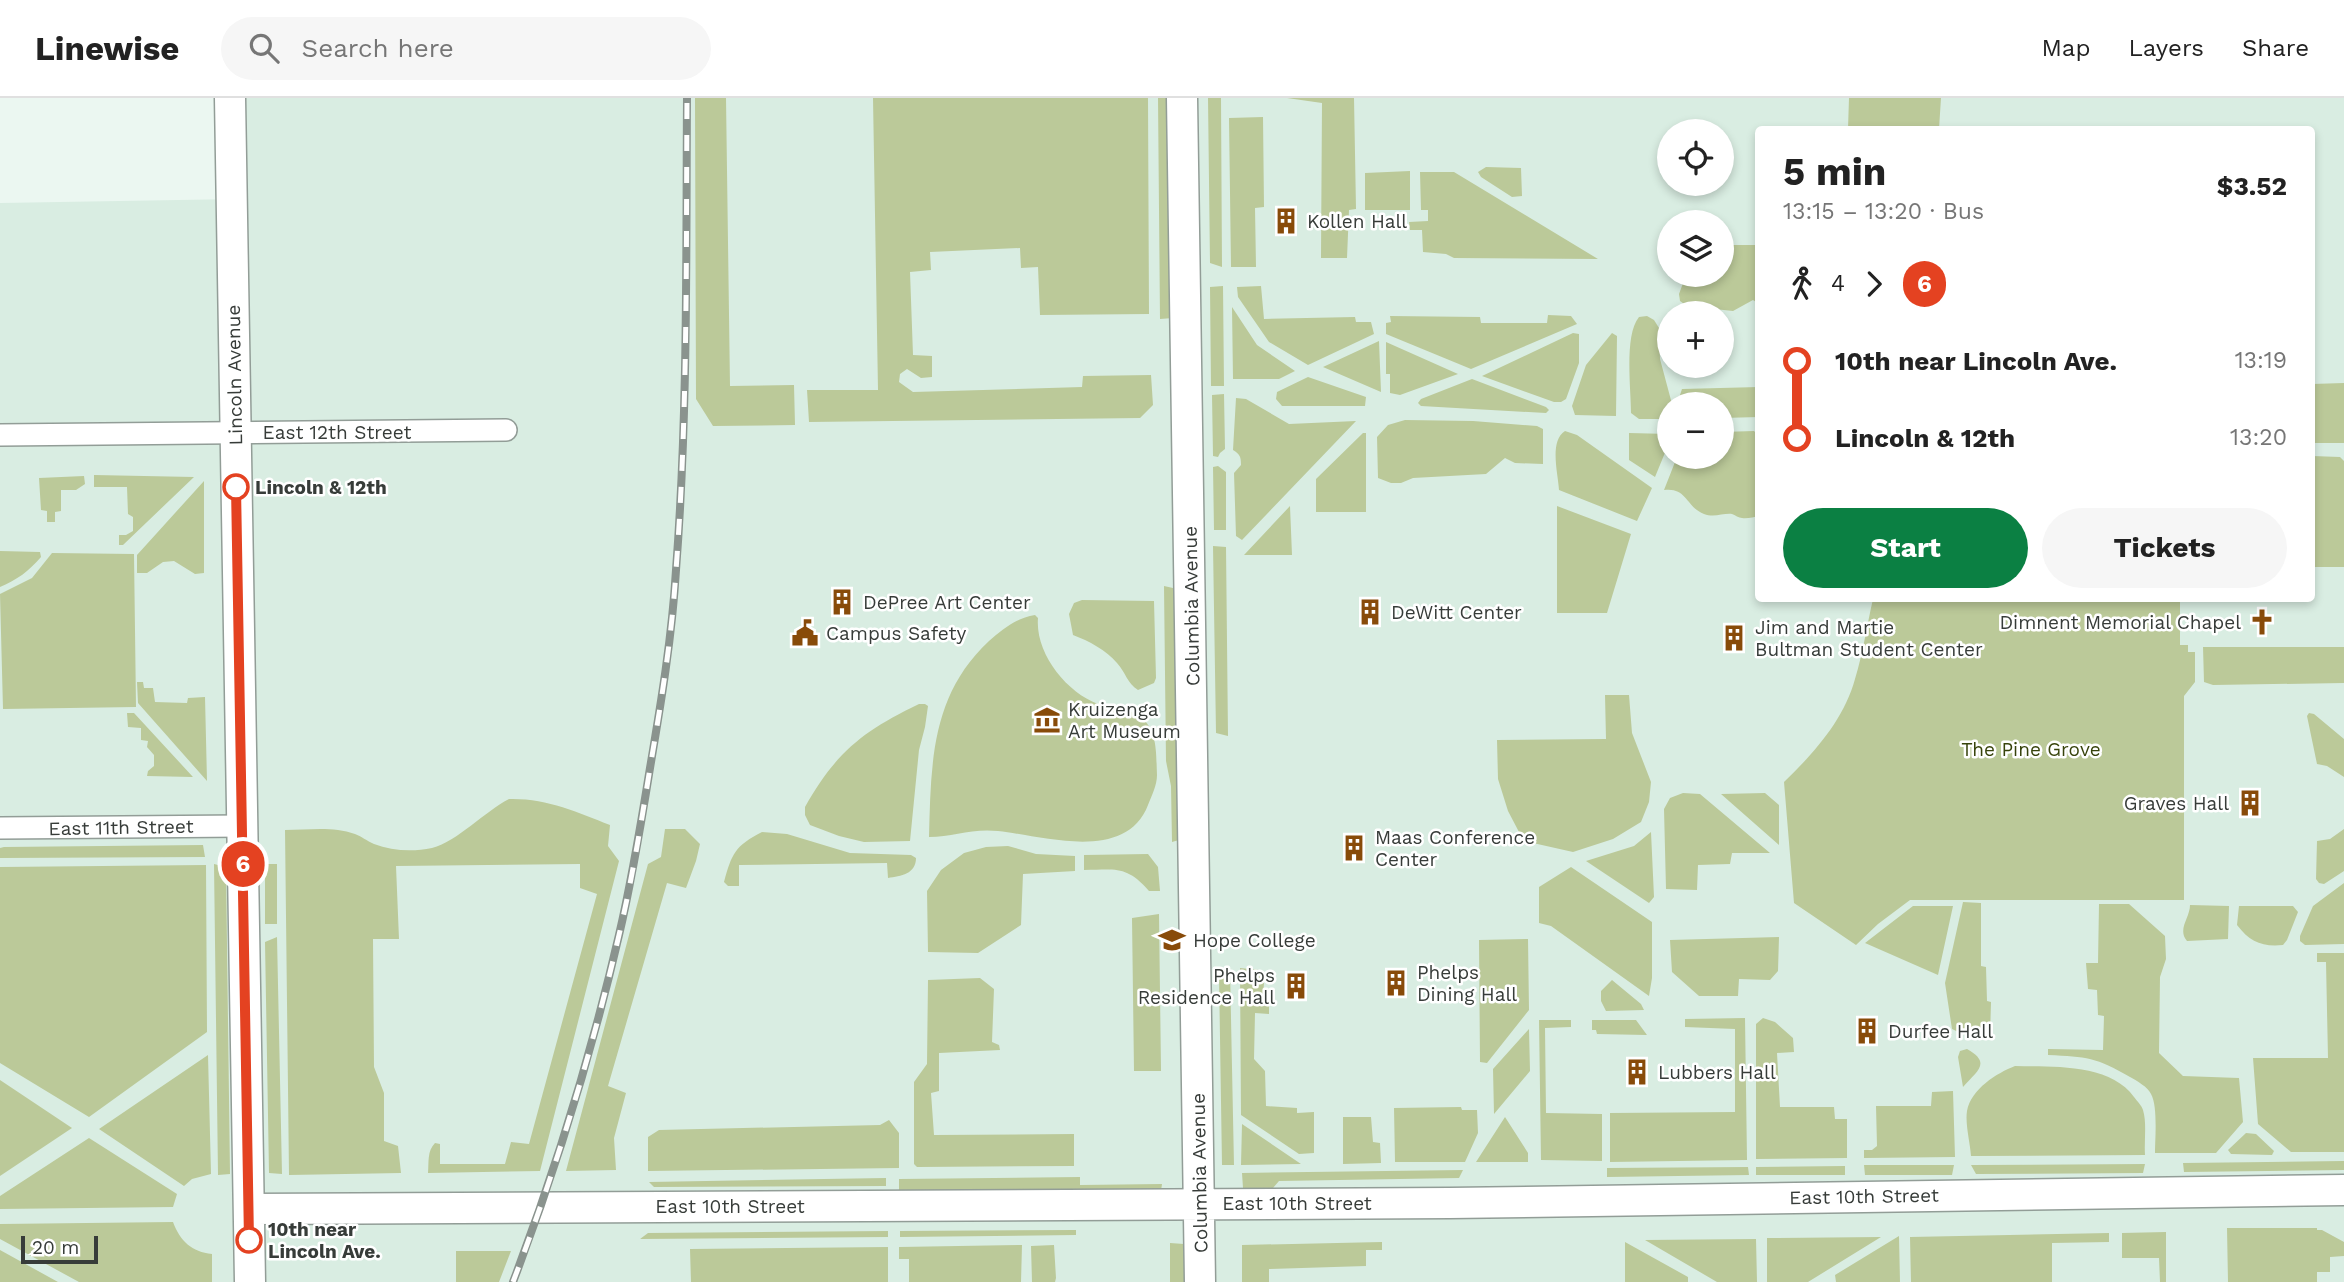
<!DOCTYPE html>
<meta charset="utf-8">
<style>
body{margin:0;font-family:"Work Sans",sans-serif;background:#f6f6f6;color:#222;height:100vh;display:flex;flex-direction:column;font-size:26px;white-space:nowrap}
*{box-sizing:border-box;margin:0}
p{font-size:23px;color:#767676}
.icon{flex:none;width:38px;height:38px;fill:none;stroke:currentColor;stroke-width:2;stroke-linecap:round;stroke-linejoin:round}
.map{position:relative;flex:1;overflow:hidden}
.panel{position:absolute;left:1755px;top:28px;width:560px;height:476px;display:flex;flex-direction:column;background:#fff;border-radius:7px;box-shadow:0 4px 10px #0003}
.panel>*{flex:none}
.badge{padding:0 14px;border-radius:23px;font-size:24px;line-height:46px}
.buttons{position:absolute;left:1657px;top:21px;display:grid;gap:14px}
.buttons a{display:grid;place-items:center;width:77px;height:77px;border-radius:50%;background:#fff;box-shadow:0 4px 10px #0003;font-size:35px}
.scale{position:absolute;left:21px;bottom:18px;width:77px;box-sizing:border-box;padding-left:7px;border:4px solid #373c39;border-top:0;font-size:19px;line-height:24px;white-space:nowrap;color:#373c39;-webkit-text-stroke:5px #fff;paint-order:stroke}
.map>.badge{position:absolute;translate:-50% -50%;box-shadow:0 0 0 4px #fff}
.legs{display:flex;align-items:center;gap:10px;height:77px;padding:0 28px;font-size:23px}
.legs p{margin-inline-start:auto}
.summary{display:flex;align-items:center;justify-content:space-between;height:119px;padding:0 28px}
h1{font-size:38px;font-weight:700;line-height:52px}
.primary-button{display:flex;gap:14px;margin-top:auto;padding:14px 28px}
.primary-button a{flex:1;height:80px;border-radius:42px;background:#0b8043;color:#fff;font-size:28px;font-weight:700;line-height:80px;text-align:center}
.primary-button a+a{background:#f6f6f6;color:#222}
ul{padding:0 28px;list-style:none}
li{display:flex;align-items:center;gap:24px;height:77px;font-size:26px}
li i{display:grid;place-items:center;width:10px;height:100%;margin:0 9px;background:currentColor}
li i::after{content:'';width:18px;height:18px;margin:-9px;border:5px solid;border-radius:50%;background:#fff}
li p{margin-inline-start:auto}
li:first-child i{background:linear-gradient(#0000 50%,currentColor 0)}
li:last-child i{background:linear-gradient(currentColor 50%,#0000 0)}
header{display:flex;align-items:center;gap:42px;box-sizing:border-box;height:98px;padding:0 35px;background:#fff;border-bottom:2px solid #e0e0e0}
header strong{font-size:33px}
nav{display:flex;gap:38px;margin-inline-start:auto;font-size:24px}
.search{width:490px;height:63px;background:#f6f6f6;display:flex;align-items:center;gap:18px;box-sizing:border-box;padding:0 24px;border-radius:38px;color:#767676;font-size:26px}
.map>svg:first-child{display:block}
.built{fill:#d9ede2;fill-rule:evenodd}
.green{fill:#bbc999}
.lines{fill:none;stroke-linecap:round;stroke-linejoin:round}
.street-casing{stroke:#929d97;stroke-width:24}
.secondary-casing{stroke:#929d97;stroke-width:33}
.street{stroke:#fff;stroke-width:21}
.secondary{stroke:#fff;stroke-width:30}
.rail-casing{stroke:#8a938e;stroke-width:8}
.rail{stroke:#fff;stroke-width:5;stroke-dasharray:16;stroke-linecap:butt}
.line-1-casing{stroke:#fff;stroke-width:16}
.line-1{stroke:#e44221;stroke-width:10}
.stop-1-dot{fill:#fff;stroke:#e44221;stroke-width:3.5}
.labels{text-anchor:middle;stroke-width:5;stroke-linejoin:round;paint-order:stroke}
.poi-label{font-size:19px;fill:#373c39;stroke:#fff;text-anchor:start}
.street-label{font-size:19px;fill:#373c39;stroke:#fff}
.stop-label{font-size:19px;font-weight:bold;fill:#373c39;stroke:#fff;text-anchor:start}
.park-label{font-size:19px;fill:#37430b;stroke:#fff}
</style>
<header>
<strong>Linewise</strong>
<div class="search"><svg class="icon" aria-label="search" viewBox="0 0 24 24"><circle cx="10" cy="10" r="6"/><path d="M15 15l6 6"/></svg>Search here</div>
<nav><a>Map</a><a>Layers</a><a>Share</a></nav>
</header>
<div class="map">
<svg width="2344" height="1184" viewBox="0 0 2344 1184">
<rect width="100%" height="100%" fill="#ebf7f1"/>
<path class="built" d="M239 0H2344V1184H0V105L238 101ZM1759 32H2312V500H1759ZM1670 33H1722V86H1670ZM1670 124H1722V177H1670ZM1670 215H1722V268H1670ZM1670 306H1722V359H1670Z"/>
<path class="green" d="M695 0H726L730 288 794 287 795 327 713 328 696 301Z
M873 0H1148L1149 216 1040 217 1038 169 1021 170 1020 150 930 154 931 172 910 174 913 257 932 258V279L921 280 907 271 900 276 899 284 913 294 1082 289 1083 278 1151 277 1153 307 1140 320 809 324 807 292H878Z
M1158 0H1171L1173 220 1160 221Z
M1208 0H1221L1222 169 1210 165Z
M1287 0H1354L1356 111 1349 112 1347 160H1321L1322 5Z
M1849 0H1941L1939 31H1848Z
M1263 19 1264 109 1255 110 1256 169H1231L1229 20Z
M1486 69 1521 70 1522 98 1512 99 1481 79 1478 74Z
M1410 73V112H1365V75Z
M1454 74 1598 161 1454 160 1446 156 1423 154 1422 132H1410L1409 124 1428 123V112H1421L1420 74Z
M1722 147H1759V206L1753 202 1733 213 1687 208 1680 203 1679 196 1686 177H1722Z
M1223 188 1224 288H1211L1210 189Z
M1261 188 1264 221 1355 219 1356 224H1371L1374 236 1308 267 1269 244 1238 199 1237 189Z
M1232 209 1257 247 1295 273 1279 281H1233Z
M1548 217 1571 218 1577 226 1471 271 1386 236V225L1391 224 1390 218 1480 219 1481 225H1547Z
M1647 218 1654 222 1659 230 1660 261 1672 306H1670L1669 321H1639L1631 315C1631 291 1624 237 1639 219Z
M1573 235 1579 236V265L1566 301 1561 304H1554L1482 278Z
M1612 235 1617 238 1616 318 1575 317 1572 308 1586 267Z
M1379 243 1381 294 1323 269Z
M1386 244 1458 276 1400 297 1390 295V276H1386Z
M1308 279 1366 299 1365 308H1282L1276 301 1277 294Z
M1472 281 1546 309 1549 312 1546 315 1421 308 1418 305 1421 301Z
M2344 285V345H2312V286Z
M1759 289V319L1722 320V306H1684L1680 297 1682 291Z
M1224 296 1225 351 1220 355 1218 359 1213 358 1212 297Z
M1236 300 1246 301 1289 326 1356 323 1242 442 1236 438 1234 375 1241 367C1241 359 1240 356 1233 352Z
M1405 322 1473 323 1537 328 1543 331V366L1515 365 1505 360 1486 376 1413 380 1401 385H1391L1378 380 1377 339 1388 327Z
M1565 333 1577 337 1652 390 1637 423 1559 392C1558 375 1549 343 1565 333Z
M1754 333 1759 338V418C1754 419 1747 421 1742 420 1739 420 1735 417 1732 416 1723 415 1714 420 1704 416 1686 409 1687 389 1664 392L1677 359H1722V334Z
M1363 335H1366V414H1316V381Z
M1629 335 1669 336V345L1655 379 1629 362Z
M2312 358 2340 359 2344 363V469H2312Z
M1218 368 1226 374V432H1214L1213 369Z
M94 377 194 379 123 447H119V437H126L133 433V419L128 416 127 389H94Z
M84 378 85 386 76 392H61V413L55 414V424H47V413L41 412 39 380Z
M204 383V475L195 476 174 463 163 464 147 475H137V457Z
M1290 408 1292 457H1244Z
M1557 408 1631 436 1607 515H1557Z
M1213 448 1226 449 1228 638 1216 635Z
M0 453 40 454 41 459C29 473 17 482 0 489Z
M52 455 134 456 136 609 3 611 0 496 32 480Z
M1164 488 1173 490 1177 495 1179 742 1172 744 1171 688 1166 663Z
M1873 501H2180V547H2188V554H2195V584L2184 598V802H1910L1878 826 1856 847 1794 805 1784 684C1813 656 1844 622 1855 581 1863 555 1867 527 1873 501Z
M1082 502 1154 503 1156 580 1154 585 1138 592C1127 585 1126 575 1117 565 1106 552 1089 543 1073 537L1069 516 1074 505Z
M1035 517 1038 520C1035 555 1066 594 1098 606 1114 612 1131 609 1143 621 1158 635 1156 658 1157 677 1157 687 1152 697 1148 707 1126 765 1043 738 998 733 972 730 953 739 929 739 931 665 931 597 989 543 1003 531 1016 520 1035 517Z
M2203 549H2344V585L2213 587 2204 584Z
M137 584H143L144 590H153L155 604 187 605 188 600 205 599 207 683 138 605Z
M1605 597H1629L1632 635 1651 684 1649 704 1641 724 1613 741 1573 754 1533 745 1519 734 1508 713 1498 681 1497 642 1606 641Z
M919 606H925L928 608 925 629 919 652 910 743 864 744 839 738 810 727 805 717V709C836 654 863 633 919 606Z
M127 615H134L193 679 147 678 148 673 154 668V657L147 649 148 643 141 642V630L128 629Z
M2309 615 2314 616 2344 641V679L2327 668 2317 666 2307 618Z
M1683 695 1700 696 1770 755H1732L1730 766 1698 767 1697 792 1666 791 1664 711 1670 700Z
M1765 695 1779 707V747L1721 696Z
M509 701C546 700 577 714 610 727L608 748 619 763 540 1073 428 1075C429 1064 427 1053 435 1045L440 1046V1066H505L511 1044 529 1046 597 796 580 790V766L396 768 399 841H373L374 969 384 995V1043L398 1048 401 1075 289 1077 285 732C308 732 333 728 355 736 361 738 367 743 374 746 392 753 413 754 432 750 458 743 484 714 509 701Z
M665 731H685L700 746 696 763 686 790 667 785 608 988 626 995 614 1040 616 1072 566 1073 648 766 661 759Z
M2344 731V773L2324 786 2319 785 2316 781 2317 743 2330 741Z
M762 734 787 736 850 755 911 757 916 760C916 776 901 778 888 780L887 765 739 767V788H728L724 784C732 755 735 748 762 734Z
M1651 734 1654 799 1649 805 1586 763 1634 748Z
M203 747 205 759 0 760V750L4 749Z
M1008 748 1036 756 1075 758V773L1023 776 1021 827 978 855 928 854 927 793 941 772 964 755 986 749Z
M1148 756 1158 769 1160 793H1149C1126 767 1116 772 1084 772V757Z
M214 766 226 769 230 1076 218 1077Z
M265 766H277V826H265Z
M206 767 207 934 89 1019 0 965V769Z
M1571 769 1652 824V880L1649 898 1551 828 1539 825V789Z
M2344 785V846L2305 847 2300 843V838L2313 808Z
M1963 804 1981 805V868L1986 869 1987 903 1991 904 1990 939 1973 941 1952 931 1945 885Z
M2099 806H2129L2165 838 2166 861 2160 879 2159 955 2183 978 2239 980 2243 1024 2216 1055H2155C2155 1041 2158 1008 2151 996 2148 989 2137 983 2130 979 2096 959 2087 959 2048 957V951L2103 952 2104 918 2098 917 2097 892 2088 891 2086 865H2098Z
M2190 807 2229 808 2228 841 2187 843C2177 831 2190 820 2190 807Z
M1913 808H1953L1938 877 1865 845Z
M2239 808H2293L2298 814 2287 842 2283 847C2262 849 2250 844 2237 827Z
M1159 816 1161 973H1134L1132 820Z
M277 839 282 1076 269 1075 265 844Z
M1779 839 1778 873 1770 882 1739 881 1738 898H1699L1672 874 1670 842Z
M1528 841 1529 912 1487 965 1480 964 1479 842Z
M2317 855H2344V1054H2291L2258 1026 2253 960H2328L2326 864H2317Z
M1240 870 1259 872 1264 885 1263 898 1269 900V916L1255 915 1254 961 1265 973 1266 1008 1297 1010V1015L1314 1014V1055L1299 1056 1241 1017Z
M1230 871 1234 1067H1222L1219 876Z
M980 880 994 891 992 944 999 947 1000 952 939 955V993L931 995 934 1037 1074 1036V1068L917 1069 914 1066V984L927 966 928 882Z
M1612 882 1641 906 1644 912 1606 913 1601 903V893Z
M1745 920 1747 1062 1610 1064V1015L1735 1014V931L1685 929V921Z
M1763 920 1775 924 1793 940 1794 954 1777 955 1780 1009H1834L1835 1021H1847V1060L1756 1061V926Z
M1539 922H1571V929L1545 930 1546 1015 1602 1016V1063L1541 1062Z
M1592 922H1636L1647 937 1597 936 1596 932H1592Z
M1529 931 1530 973 1494 1016 1493 971Z
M1967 951C1992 965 1977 973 1963 989L1958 959 1960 953Z
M208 957 211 1076 192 1081 184 1088 99 1031Z
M2015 968C2052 969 2110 965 2134 999 2137 1003 2142 1008 2143 1012 2147 1025 2144 1043 2145 1057L1971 1058C1970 1044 1965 1026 1967 1013 1971 991 1997 975 2015 968Z
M0 982 72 1030 0 1078Z
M1953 993 1955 1059 1864 1060V1052H1872L1877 1048 1876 1008H1931L1932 994Z
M1461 1009 1462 1012H1477L1478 1035 1465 1064H1395L1394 1010Z
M1343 1019H1371L1373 1044 1380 1045 1381 1065 1343 1066Z
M1505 1019 1528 1055V1064H1476Z
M889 1022 899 1035V1070L648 1073V1039L659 1032 880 1027Z
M1242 1026 1301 1066 1241 1067Z
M2246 1035 2256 1036 2274 1053 2272 1057 2231 1056 2228 1052Z
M89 1040 177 1096 173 1109 0 1111V1098Z
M2344 1063V1072L2184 1074 2183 1065Z
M2145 1066 2143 1075 1976 1076 1971 1067Z
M1864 1067H1954L1952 1077H1865Z
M1845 1068V1077H1756V1069Z
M1748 1069 1749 1077 1607 1079V1070Z
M1463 1072 1459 1080 1279 1083 1273 1090H1243L1242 1075Z
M1080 1079V1087L1162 1086 1161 1093 899 1095V1081Z
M886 1080V1088L654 1089 649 1084Z
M173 1124C180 1143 192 1154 212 1156V1184H79L0 1141V1126Z
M2227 1130H2317V1132H2322L2344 1144V1158L2330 1159V1174H2317V1184H2228Z
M1076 1132V1137L900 1139V1133Z
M888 1133V1139L640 1141 648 1135Z
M2166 1134V1184H2160L2159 1160H2122V1135Z
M2109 1135V1144L2052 1145V1184H1911L1910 1139Z
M1899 1138 1900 1184H1836L1835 1177Z
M1881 1139 1808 1184H1767V1140Z
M1756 1141 1757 1184H1717L1645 1142Z
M1382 1144V1152H1366V1168L1269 1171V1184H1242V1147Z
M1625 1144 1688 1179V1184H1625Z
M1170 1145 1184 1146V1184H1170Z
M1022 1147 1021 1184H909V1161H899V1149Z
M1054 1147 1056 1180 1055 1184H1032L1031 1148Z
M888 1149V1184H691L690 1151Z
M0 1152 58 1184H0Z
M456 1153H511L499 1184H456Z"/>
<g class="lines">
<g class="street-casing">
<path id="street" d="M0 337 506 332
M0 730 243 728"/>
</g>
<g class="secondary-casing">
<path id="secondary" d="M230 0 250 1184
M1182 0 1200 1184
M249 1111 1450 1105 2344 1092"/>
</g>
<use href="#street" class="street"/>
<use href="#secondary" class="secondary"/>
<g class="rail-casing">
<path id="rail" d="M513 1184C556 1071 592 954 619 837 632 782 641 726 650 670 661 605 672 539 676 472 688 315 686 157 687 0"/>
</g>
<use href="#rail" class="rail"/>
</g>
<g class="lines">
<g class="line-1-casing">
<path id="line-1" d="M236 389 249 1142"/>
</g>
<use href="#line-1" class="line-1"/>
</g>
<defs>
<g id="building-bare" transform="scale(2.1)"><path d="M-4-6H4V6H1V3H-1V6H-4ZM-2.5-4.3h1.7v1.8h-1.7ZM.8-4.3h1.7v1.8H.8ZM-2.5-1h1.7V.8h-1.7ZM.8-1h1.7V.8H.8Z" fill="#884b09" stroke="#fff" stroke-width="2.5" paint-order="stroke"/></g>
<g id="church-bare" transform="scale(2.1)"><path d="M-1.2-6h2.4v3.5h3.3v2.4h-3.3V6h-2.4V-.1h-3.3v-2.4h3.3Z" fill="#884b09" stroke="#fff" stroke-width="2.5" paint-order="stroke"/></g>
<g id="civic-bare" transform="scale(2.1)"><path d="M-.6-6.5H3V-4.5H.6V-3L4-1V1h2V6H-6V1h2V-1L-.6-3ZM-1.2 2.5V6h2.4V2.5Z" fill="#884b09" stroke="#fff" stroke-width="2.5" paint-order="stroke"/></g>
<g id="museum-bare" transform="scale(2.1)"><path d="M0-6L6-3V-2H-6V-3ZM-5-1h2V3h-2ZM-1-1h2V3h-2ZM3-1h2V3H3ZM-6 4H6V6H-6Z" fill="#884b09" stroke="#fff" stroke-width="2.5" paint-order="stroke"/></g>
<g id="university-bare" transform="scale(2.1)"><path d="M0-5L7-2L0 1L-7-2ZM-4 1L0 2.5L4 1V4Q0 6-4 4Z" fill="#884b09" stroke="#fff" stroke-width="2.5" paint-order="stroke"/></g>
</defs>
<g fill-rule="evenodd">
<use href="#building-bare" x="1286" y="123"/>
<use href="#building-bare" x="842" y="504"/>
<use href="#building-bare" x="1370" y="514"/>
<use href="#church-bare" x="2262" y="524"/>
<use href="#civic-bare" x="805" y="535"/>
<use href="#building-bare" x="1734" y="540"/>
<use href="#museum-bare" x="1047" y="622"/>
<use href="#building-bare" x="2250" y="705"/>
<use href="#building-bare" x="1354" y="750"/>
<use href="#university-bare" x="1172" y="842"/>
<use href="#building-bare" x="1396" y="885"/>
<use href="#building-bare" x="1296" y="888"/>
<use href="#building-bare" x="1867" y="933"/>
<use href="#building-bare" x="1637" y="974"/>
</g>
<g class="stop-1-dot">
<circle cx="236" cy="389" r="12"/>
<circle cx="249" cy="1142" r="12"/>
</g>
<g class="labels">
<g class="poi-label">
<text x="1307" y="130">Kollen Hall</text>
<text x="863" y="511">DePree Art Center</text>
<text x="1391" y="521">DeWitt Center</text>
<text x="2241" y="531" text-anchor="end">Dimnent Memorial Chapel</text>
<text x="1755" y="536">Jim and Martie<tspan x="1755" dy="22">Bultman Student Center</tspan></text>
<text x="826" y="542">Campus Safety</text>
<text x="1068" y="618">Kruizenga<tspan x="1068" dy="22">Art Museum</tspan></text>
<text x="2229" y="712" text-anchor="end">Graves Hall</text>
<text x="1375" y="746">Maas Conference<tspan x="1375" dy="22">Center</tspan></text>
<text x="1193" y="849">Hope College</text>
<text x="1417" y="881">Phelps<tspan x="1417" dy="22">Dining Hall</tspan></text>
<text x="1275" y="884" text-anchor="end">Phelps<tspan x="1275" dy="22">Residence Hall</tspan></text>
<text x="1888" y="940">Durfee Hall</text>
<text x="1658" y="981">Lubbers Hall</text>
</g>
<g class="street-label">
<text transform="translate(234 277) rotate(-91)" y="7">Lincoln Avenue</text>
<text x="337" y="341">East 12th Street</text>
<text transform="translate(1191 508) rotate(-91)" y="7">Columbia Avenue</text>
<text transform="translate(121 729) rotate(-1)" y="7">East 11th Street</text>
<text transform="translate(1199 1075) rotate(-91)" y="7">Columbia Avenue</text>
<text transform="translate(1864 1098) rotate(-1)" y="7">East 10th Street</text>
<text x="1297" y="1112">East 10th Street</text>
<text x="730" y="1115">East 10th Street</text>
</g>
<g class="stop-label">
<text x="255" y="396">Lincoln &amp; 12th</text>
<text x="268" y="1138">10th near<tspan x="268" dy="22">Lincoln Ave.</tspan></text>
</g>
<g class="park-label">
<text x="2031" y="658">The Pine Grove</text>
</g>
</g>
</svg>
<div class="buttons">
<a><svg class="icon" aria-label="locate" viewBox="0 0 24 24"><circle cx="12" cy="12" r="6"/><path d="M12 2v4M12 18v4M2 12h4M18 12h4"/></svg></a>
<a><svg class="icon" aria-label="layers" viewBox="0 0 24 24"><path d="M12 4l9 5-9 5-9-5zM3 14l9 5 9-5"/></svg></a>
<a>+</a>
<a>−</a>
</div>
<div class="scale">20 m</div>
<b class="badge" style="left:243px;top:766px;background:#e44221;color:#fff">6</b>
<section class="panel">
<div class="summary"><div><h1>5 min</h1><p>13:15 – 13:20 · Bus</p></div><b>$3.52</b></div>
<div class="legs"><svg class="icon" aria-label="walk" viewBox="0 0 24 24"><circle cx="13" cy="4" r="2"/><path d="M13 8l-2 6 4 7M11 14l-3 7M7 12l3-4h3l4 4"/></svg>4<svg class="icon" aria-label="forward" viewBox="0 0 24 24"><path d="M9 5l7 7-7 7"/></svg><b class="badge" style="background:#e44221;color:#fff">6</b></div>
<ul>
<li><i style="color:#e44221"></i><b>10th near Lincoln Ave.</b><p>13:19</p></li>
<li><i style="color:#e44221"></i><b>Lincoln &amp; 12th</b><p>13:20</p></li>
</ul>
<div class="primary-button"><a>Start</a><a>Tickets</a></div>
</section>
</div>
